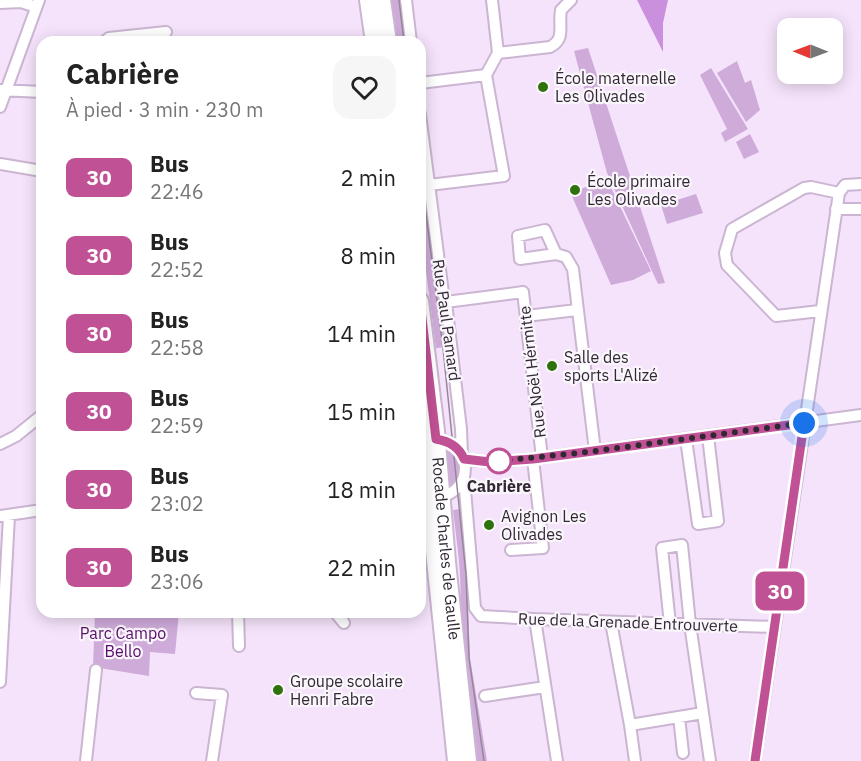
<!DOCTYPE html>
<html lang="fr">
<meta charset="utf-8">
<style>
body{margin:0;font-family:"IBM Plex Sans",sans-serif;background:#f6f6f6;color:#222;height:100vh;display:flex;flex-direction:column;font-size:22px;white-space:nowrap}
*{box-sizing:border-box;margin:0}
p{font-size:20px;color:#767676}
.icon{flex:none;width:33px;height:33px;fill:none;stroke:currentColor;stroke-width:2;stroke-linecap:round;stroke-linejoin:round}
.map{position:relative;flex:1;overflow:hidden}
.panel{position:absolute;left:36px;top:36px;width:390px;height:582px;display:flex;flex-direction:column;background:#fff;border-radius:18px;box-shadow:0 3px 15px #0003}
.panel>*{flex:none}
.badge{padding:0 12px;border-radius:9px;font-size:21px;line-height:39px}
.needle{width:39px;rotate:271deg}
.tools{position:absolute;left:777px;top:18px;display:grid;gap:12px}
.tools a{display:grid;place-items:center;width:66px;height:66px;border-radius:12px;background:#fff;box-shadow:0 3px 15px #0003;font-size:30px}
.you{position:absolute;width:30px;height:30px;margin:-15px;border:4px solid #fff;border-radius:50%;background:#1a73e8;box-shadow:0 0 0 9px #1a73e833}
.map>.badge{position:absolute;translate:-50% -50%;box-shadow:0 0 0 3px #fff}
.round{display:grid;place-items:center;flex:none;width:63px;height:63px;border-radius:18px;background:#f6f6f6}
.headline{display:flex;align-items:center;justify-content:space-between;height:102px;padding:0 30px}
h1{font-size:28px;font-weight:700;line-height:45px}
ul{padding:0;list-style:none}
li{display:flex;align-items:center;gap:18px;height:78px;padding:0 30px}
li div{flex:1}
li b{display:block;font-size:22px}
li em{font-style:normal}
li .badge{min-width:66px;font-weight:700;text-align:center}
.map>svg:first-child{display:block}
.green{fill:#cfabda}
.water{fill:#cb90dd}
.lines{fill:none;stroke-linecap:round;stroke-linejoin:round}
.street-casing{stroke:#cbb5d2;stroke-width:14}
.primary-casing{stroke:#cbb5d2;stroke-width:20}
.street{stroke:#fff;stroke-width:10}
.primary{stroke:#fff;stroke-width:16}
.tram{stroke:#958799;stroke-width:1.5}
.line-casing{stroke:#fff;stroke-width:14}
.line{stroke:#c15195;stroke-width:9}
.walk{stroke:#312834;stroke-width:6;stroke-dasharray:0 10.8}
.poi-dot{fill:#2f710c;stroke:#faf6fc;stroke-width:2}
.stop-dot{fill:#fff;stroke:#c15195;stroke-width:3}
.labels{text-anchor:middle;stroke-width:4.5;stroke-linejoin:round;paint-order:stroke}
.poi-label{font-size:16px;fill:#312834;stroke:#faf6fc;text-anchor:start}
.street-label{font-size:16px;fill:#312834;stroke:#faf6fc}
.stop-label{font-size:16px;font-weight:bold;fill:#312834;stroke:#faf6fc}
.park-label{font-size:16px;fill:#590c6c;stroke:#faf6fc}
</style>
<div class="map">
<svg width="861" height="761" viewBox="0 0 861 761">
<rect width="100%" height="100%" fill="#f5e3fb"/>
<path class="green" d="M391 0H401L407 42H397Z
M588 48 665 283 658 284 607 173 574 51Z
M737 61 745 83 751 80 760 110 746 122 717 73Z
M711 68 748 129 725 142 721 133 727 129 700 75Z
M750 134 759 152 744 159 736 142Z
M420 150 439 300 443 309 448 347 436 348 420 225Z
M606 177 651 271 633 280 611 285 571 194Z
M696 194 703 213 667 224 661 205Z
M442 447C466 457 463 475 446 490Z
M461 509 467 575 470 658 487 761H472L457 612C466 594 455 532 453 510Z
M95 612H179L175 654 150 652 149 676 93 667Z"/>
<path class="water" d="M637 0H668L663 23V52Z"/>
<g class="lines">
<g class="street-casing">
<path id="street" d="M406 0 411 42
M0 3 21 2 36 7
M104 42 109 38 166 32
M498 53 550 47C566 39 558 26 561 10L571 0
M486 75 498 53 492 0
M420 83 486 75 504 176 429 185
M0 90 42 92
M0 107 39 0
M420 114 443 293 446 302 461 429 462 455
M0 164 42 171
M836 209H861
M556 254 520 259 518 236 545 230 556 254 566 257 573 269 595 451
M446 302 523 292 542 458
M820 311 776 316 727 265 725 253 732 229 804 188 811 187 839 193
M526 316 577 310
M686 439 698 524 718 521 708 436
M431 440C472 435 478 493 437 497
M0 444 16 436 42 415
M464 459 490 462 533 459 861 415
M464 478 475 608 481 616 535 619 775 627
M0 516 42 510
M511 550 543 548 533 459
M238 612 239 646
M335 612 344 623
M535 619 557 761
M611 622 630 725 635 761
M670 624 662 548 682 545 690 624 710 761
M0 682 9 516
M196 693 222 695 212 761
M485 696 545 687
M679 717 683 753
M630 725 703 713
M86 761 96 670
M755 761 839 193 845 185 861 184"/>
</g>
<g class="primary-casing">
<g id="primary">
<path d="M368 0 374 42"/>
<path d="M382 0 388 42"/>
<path id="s1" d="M420 301 436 431 447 562 468 761"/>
<path d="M420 416 456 761"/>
</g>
</g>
<use href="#street" class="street"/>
<use href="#primary" class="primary"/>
<path class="tram" d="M399 0 404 42
M420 167 443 348 466 575 469 658 484 761"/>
</g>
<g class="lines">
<g class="line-casing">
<path id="line" d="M420 301 436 439C449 441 459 447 464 459L490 462 533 459 804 423 755 761"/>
</g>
<use href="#line" class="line"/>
<path class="walk" d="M499 461 588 452 804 423"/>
</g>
<g class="poi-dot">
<circle cx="543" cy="87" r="6"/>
<circle cx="575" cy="190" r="6"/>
<circle cx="552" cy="366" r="6"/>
<circle cx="489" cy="525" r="6"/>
<circle cx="278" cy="690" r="6"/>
</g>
<circle class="stop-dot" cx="499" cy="461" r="12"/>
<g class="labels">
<g class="poi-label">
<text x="555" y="84">École maternelle<tspan x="555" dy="18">Les Olivades</tspan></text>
<text x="587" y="187">École primaire<tspan x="587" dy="18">Les Olivades</tspan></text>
<text x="564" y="363">Salle des<tspan x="564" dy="18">sports L'Alizé</tspan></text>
<text x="501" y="522">Avignon Les<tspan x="501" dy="18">Olivades</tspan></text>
<text x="290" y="687">Groupe scolaire<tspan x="290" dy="18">Henri Fabre</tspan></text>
</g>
<g class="street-label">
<text transform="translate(447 320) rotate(82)" y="6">Rue Paul Pamard</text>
<text transform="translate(532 372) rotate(-97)" y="6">Rue Noël Hérmitte</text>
<text dy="6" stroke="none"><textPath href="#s1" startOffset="249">Rocade Charles de Gaulle</textPath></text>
<text transform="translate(628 622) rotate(2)" y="6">Rue de la Grenade Entrouverte</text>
</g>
<g class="stop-label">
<text x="499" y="492">Cabrière</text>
</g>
<g class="park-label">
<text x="123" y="639">Parc Campo<tspan x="123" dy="18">Bello</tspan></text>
</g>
</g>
</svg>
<div class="tools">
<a><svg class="needle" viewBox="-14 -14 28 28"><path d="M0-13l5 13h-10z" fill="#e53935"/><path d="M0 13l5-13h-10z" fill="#767676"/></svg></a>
</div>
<div class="you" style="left:804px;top:423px"></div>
<b class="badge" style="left:780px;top:591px;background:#c15195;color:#fff">30</b>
<section class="panel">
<div class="headline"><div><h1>Cabrière</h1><p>À pied · 3 min · 230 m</p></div><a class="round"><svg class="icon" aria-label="heart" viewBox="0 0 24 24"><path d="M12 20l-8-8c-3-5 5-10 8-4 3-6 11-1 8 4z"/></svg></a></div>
<ul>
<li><span class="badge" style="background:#c15195;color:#fff">30</span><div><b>Bus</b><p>22:46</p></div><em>2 min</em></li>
<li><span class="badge" style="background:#c15195;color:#fff">30</span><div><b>Bus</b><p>22:52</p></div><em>8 min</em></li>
<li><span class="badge" style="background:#c15195;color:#fff">30</span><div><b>Bus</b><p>22:58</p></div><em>14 min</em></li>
<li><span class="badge" style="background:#c15195;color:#fff">30</span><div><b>Bus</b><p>22:59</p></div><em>15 min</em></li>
<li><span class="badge" style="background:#c15195;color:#fff">30</span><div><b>Bus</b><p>23:02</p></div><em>18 min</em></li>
<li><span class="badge" style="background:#c15195;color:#fff">30</span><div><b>Bus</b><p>23:06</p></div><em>22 min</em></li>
</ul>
</section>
</div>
